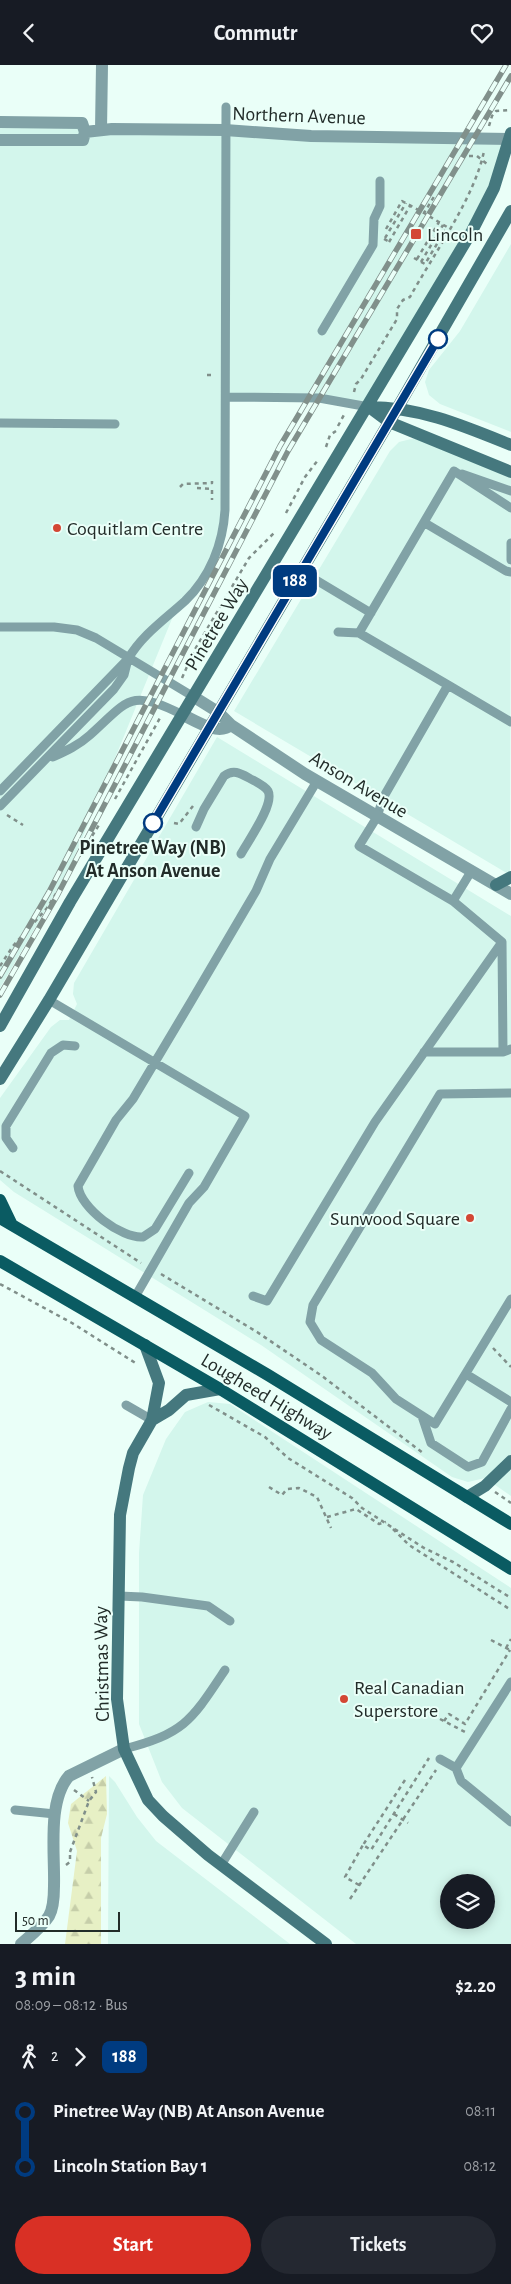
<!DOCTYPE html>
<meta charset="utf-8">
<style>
body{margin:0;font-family:"Alegreya Sans",sans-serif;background:#242831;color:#f1f3f6;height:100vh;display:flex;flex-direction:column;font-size:19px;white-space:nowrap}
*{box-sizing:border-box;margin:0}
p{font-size:16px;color:#9ea1a6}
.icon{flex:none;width:28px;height:28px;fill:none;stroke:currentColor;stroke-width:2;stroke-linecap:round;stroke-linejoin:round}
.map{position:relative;height:1879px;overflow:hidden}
.panel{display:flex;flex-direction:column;background:#171b24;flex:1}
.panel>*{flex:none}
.badge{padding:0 10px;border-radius:8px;font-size:18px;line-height:32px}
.fabs{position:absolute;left:440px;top:1809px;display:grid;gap:10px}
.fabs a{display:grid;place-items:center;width:55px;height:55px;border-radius:50%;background:#171b24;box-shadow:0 2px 12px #0003;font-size:25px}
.scale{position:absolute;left:15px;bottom:12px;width:105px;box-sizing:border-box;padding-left:5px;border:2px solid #222c29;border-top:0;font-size:14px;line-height:18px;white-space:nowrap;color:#222c29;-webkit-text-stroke:4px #eafff8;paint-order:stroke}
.map>.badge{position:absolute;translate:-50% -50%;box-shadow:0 0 0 2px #fff}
.legs{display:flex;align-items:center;gap:8px;height:55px;padding:0 15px;font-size:16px}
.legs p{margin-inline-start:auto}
.head{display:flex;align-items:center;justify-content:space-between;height:85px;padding:0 15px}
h1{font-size:28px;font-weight:700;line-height:38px}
.action{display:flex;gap:10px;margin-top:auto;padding:10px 15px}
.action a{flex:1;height:58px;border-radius:30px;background:#d93025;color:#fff;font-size:20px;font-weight:700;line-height:58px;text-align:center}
.action a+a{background:#242831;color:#f1f3f6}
ul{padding:0 15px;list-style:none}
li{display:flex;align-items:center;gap:18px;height:55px;font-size:19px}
li i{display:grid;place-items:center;width:8px;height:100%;margin:0 6px;background:currentColor}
li i::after{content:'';width:12px;height:12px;margin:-6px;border:4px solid;border-radius:50%;background:#171b24}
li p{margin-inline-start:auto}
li:first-child i{background:linear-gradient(#0000 50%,currentColor 0)}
li:last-child i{background:linear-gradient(currentColor 50%,#0000 0)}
header{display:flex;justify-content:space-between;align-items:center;height:65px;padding:0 15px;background:#171b24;font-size:22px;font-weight:700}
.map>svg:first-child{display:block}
.built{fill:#d3f6ec;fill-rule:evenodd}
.forest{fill:url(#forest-firs)}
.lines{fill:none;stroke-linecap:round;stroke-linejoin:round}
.path{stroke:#808f8a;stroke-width:2.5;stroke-dasharray:4 4;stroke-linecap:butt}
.lane{stroke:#81a2a6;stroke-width:9}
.street{stroke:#81a2a6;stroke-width:12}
.secondary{stroke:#45787e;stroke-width:12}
.primary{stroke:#0a5b62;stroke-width:12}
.rail-casing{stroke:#81908b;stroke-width:5.5}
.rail{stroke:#eafff8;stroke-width:4;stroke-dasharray:11;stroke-linecap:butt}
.line-1-casing{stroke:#fff;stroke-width:11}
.line-1{stroke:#003b80;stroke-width:8}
.poi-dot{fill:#d34734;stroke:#eafff8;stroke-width:2}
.stop-1-dot{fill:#fff;stroke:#003b80;stroke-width:2.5}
.labels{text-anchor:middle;stroke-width:4;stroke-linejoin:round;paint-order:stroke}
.street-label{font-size:20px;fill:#222c29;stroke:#eafff8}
.poi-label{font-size:20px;fill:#222c29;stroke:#eafff8;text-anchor:start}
.stop-label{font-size:20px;font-weight:bold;fill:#222c29;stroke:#eafff8}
</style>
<header><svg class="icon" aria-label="back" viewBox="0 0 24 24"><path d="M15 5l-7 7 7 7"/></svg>Commutr<svg class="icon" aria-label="heart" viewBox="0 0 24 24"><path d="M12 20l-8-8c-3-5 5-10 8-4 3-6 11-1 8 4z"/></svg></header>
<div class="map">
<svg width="511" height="1879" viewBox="0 0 511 1879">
<defs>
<pattern id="forest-firs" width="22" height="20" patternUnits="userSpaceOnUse" patternTransform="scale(1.25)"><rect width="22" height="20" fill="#e7f0c5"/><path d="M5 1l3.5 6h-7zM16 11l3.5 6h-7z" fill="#c6cea9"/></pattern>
</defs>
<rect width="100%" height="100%" fill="#eafff8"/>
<path class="built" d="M0 57 82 58 86 67 510 74 498 112 369 342 330 334 226 332 224 451 211 500 176 544 70 803 0 923Z
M511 179V367L440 339 429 330 425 317 429 305 460 266Z
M415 373 511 410 510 810 234 646 390 386 399 377Z
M217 672 511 851V1431L485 1413 468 1417 452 1412 261 1280 14 1127 0 1115V1033L51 962 60 955H69L77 939 73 929 74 918Z
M208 1337 230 1339 511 1523V1879H356L182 1743 162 1717 139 1659V1488L143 1430 166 1374 185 1347ZM449 1818H486V1855H449Z
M109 1711 115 1717 137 1752 156 1776 290 1879H108Z"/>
<path class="forest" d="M106 1711 107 1749 101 1773V1879H65L77 1786 68 1758 71 1739Z"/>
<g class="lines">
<path class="path" d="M489 61 492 51 496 46 511 45
M469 91H477L487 99
M386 164 402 136 424 148 435 130
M385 173 406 138
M384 174 390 177
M389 177 410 141
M414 193 425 199 447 162 424 148
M417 194 439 157
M421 197 443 160
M207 310H214
M354 327 356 319 361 314 397 254V244L403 235 410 232C433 190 475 132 484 86
M338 361 345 348
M326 382 330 370 336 366
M180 422 183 419 212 418V416
M197 423 212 424V435
M286 448 305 412 318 395
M182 613 194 586 249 493 275 467
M115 734 161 651
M7 750 23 760
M174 758 179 759 193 741
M0 901 13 881 47 843 99 760
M0 1106 141 1198
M161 1209 257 1267 322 1311 423 1388
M0 1219 72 1258 137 1299
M493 1283 511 1302
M209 1340 265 1372 288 1393 352 1433 362 1443 424 1483 453 1497 511 1533
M269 1422 282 1430 287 1424 299 1423 317 1432 331 1463
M495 1427 511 1438
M327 1452 356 1444 379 1459 386 1457
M393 1464 409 1480 511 1545
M491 1575 510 1585
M506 1583 511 1574
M440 1654 465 1667
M444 1656 449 1649 465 1659 510 1585
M405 1715 363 1780 371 1785 429 1693
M74 1725 89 1736
M394 1749 408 1758
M70 1787 89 1736 96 1727 92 1712
M66 1800 70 1797V1787
M359 1820 345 1812 363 1780
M350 1834 436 1705"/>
<path class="lane" d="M322 266 373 180 374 154 380 141V116
M226 332 319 333 369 342
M0 358 115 359
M454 406 511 443
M462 409 511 426
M425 458 506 506 511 507
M511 478V495
M301 506 371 548
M0 562H54L77 565 96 573 194 632
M338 567 359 568 448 620 383 733 377 752 359 781 453 836 502 877 503 987
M359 568 454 406
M448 620 511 657
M53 692C66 686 79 680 90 670 129 635 129 623 183 650
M0 726 128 594C142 570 164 555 185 536 210 512 223 479 225 445L226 42
M0 741 114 624 124 610 128 594
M196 762 204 744 224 711C233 704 240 708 249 713 254 716 264 720 268 726 275 739 248 776 241 789
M453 836 472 805
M49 935 245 1051 204 1122 189 1138 135 1232
M424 987H503L511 984
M511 1028 440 1029 313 1240 310 1257 321 1275 372 1308 396 1334 435 1359 511 1234
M13 1083 6 1073V1061L51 988 63 980 75 981
M189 1108 155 1164 143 1172C122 1174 80 1143 78 1121L116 1055 133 1034 192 935 256 826 270 794 317 716
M253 1231 267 1236 375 1057 502 877
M466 1309 511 1337
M126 1340 152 1355
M422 1351 431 1378 468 1402 482 1397 511 1344
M119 1531 142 1532 208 1541 230 1556
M511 1617 456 1703 461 1716 511 1757
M124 1684C185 1668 191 1656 225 1605
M440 1694 456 1703
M15 1745 55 1749
M221 1800 254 1747"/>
<path class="street" d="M0 57 82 58 85 67 83 75H0
M101 65 102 0
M85 67 112 64 225 65 311 71 511 74
M194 632 218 647 231 660 305 709 511 829
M183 650C196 656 218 671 231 660
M21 1879C30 1871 42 1862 49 1851 53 1844 54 1830 54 1821 55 1789 47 1736 69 1711L124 1684"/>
<path class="secondary" d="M369 342 389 357 511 407
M369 342C420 342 464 361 511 380
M496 820 511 812
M0 961 70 837 472 166 494 123 511 68
M0 1014 49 935 398 342 511 146
M145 1280 159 1318 152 1355 133 1388 129 1403 120 1450 117 1634 124 1684 148 1735 163 1751 208 1790 326 1879
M152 1355 169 1345 186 1330 220 1324
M467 1432 485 1421 511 1396"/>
<path class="primary" d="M0 1135 12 1160
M0 1153 268 1310 511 1459
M0 1196 220 1324 511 1504"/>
<g class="rail-casing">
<path id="rail" d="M0 911 49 827 280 381 506 0
M0 930 57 831 288 386 511 11"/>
</g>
<use href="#rail" class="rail"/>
</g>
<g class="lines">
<g class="line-1-casing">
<path id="line-1" d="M153 758 438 274"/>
</g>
<use href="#line-1" class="line-1"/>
</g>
<g class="poi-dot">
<rect x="410" y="163" width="12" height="12" rx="2.5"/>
<circle cx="57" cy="463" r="5"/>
<circle cx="470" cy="1153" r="5"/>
<circle cx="344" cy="1634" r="5"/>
</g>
<g class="stop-1-dot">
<circle cx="438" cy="274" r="9"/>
<circle cx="153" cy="758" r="9"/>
</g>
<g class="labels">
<g class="street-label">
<text transform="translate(299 50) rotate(2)" y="7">Northern Avenue</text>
<text transform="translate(216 559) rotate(-59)" y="7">Pinetree Way</text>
<text transform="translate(359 719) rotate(31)" y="7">Anson Avenue</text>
<text transform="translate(267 1331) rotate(31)" y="7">Lougheed Highway</text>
<text transform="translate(101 1599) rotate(-91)" y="7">Christmas Way</text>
</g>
<g class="poi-label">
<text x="427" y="176">Lincoln</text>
<text x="67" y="470">Coquitlam Centre</text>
<text x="460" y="1160" text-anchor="end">Sunwood Square</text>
<text x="354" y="1629">Real Canadian<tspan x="354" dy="23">Superstore</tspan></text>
</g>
<g class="stop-label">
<text x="153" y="789">Pinetree Way (NB)<tspan x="153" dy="23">At Anson Avenue</tspan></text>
</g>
</g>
</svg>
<div class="fabs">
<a><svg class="icon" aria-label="layers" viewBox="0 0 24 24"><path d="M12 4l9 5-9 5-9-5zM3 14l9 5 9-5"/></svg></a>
</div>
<div class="scale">50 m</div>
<b class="badge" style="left:295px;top:516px;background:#003b80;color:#fff">188</b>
</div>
<section class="panel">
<div class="head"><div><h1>3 min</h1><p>08:09 – 08:12 · Bus</p></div><b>$2.20</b></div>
<div class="legs"><svg class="icon" aria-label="walk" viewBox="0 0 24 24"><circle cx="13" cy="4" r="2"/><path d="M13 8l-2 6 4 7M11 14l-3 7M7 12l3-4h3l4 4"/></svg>2<svg class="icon" aria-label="forward" viewBox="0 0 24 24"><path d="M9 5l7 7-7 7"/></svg><b class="badge" style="background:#003b80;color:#fff">188</b></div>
<ul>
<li><i style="color:#003b80"></i><b>Pinetree Way (NB) At Anson Avenue</b><p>08:11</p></li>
<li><i style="color:#003b80"></i><b>Lincoln Station Bay 1</b><p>08:12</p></li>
</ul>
<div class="action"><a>Start</a><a>Tickets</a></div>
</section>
